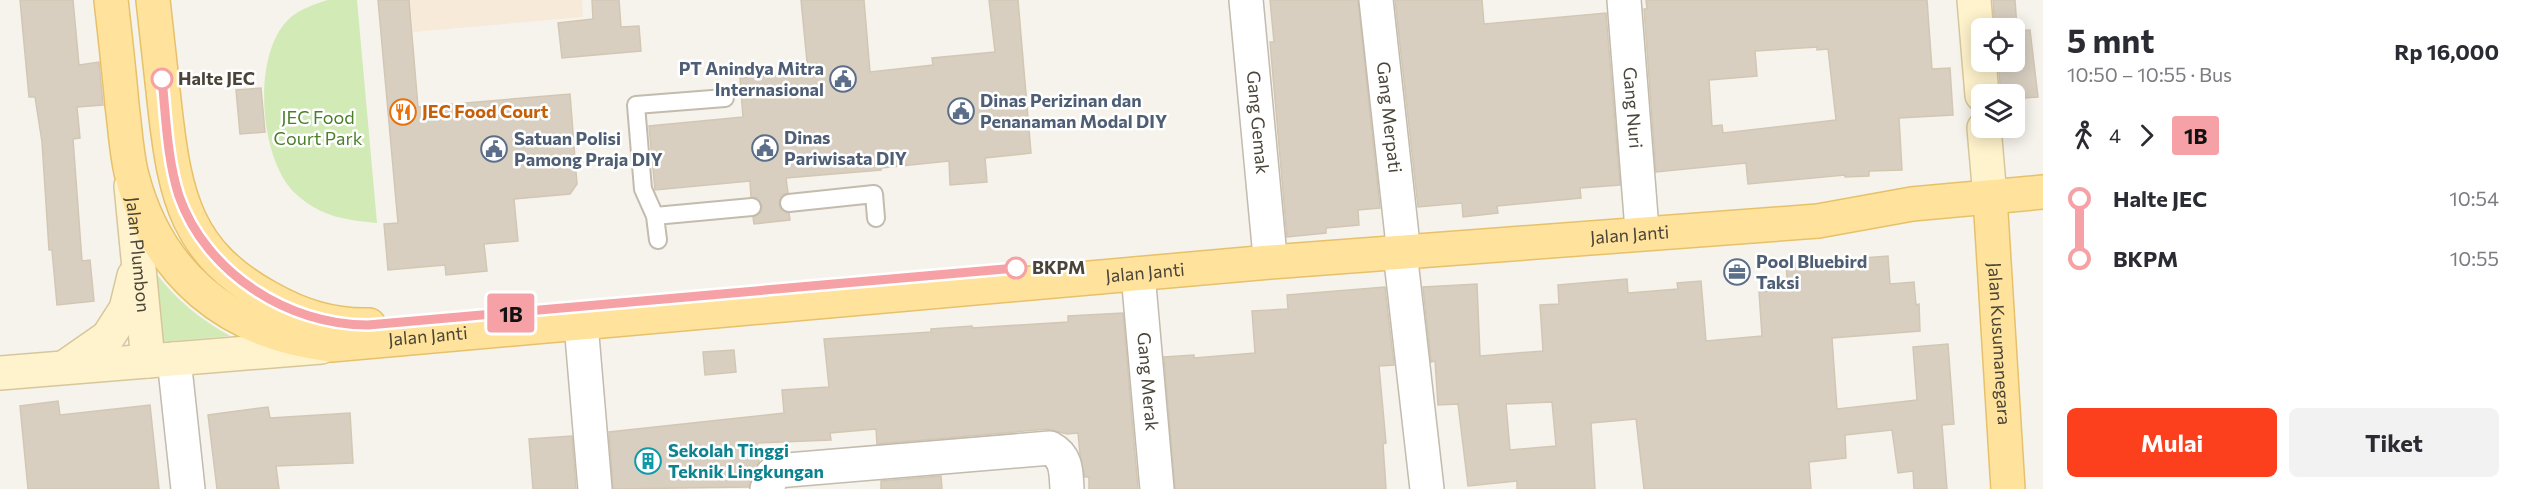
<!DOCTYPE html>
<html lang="id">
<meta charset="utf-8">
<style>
body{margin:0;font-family:Commissioner,sans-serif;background:#f2f2f3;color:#2b2b33;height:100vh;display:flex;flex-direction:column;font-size:22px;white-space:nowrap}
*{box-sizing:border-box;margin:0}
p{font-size:20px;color:#7c7c81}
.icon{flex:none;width:33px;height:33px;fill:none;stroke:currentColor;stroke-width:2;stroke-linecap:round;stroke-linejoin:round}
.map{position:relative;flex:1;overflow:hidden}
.side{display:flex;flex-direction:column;background:#fff;width:480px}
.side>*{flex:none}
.badge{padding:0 12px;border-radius:4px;font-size:21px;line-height:39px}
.buttons{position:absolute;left:1971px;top:18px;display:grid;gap:12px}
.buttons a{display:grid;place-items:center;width:54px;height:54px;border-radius:9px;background:#fff;box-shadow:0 3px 15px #0003;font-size:30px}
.map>.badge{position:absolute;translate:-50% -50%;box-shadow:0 0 0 3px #fff}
.legs{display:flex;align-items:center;gap:9px;height:66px;padding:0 24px;font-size:20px}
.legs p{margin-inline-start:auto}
.summary{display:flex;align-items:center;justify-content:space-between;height:102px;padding:0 24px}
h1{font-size:33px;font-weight:700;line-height:45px}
.primary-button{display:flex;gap:12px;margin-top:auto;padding:12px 24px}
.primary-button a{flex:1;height:69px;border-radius:9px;background:#fc3f1d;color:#fff;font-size:24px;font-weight:700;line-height:69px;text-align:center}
.primary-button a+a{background:#f2f2f3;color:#2b2b33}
ul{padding:0 24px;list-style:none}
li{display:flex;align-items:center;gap:21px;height:60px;font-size:22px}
li i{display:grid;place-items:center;width:9px;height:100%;margin:0 8px;background:currentColor}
li i::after{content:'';width:15px;height:15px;margin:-8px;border:4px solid;border-radius:50%;background:#fff}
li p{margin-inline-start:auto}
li:first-child i{background:linear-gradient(#0000 50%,currentColor 0)}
li:last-child i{background:linear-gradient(currentColor 50%,#0000 0)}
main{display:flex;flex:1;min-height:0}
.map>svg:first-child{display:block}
.commercial{fill:#f7ead8}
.green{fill:#d2eab5}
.building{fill:#d8cfc1;stroke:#d3c7b4;stroke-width:1.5;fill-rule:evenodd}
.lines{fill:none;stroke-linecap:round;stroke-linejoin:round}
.lane-casing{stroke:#c2bbae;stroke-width:20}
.street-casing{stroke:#c2bbae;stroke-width:36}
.secondary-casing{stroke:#d6c79b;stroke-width:36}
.primary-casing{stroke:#e6c16a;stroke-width:36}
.lane{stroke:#fff;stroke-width:16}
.street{stroke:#fff;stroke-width:33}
.secondary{stroke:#fff3cd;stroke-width:33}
.primary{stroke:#ffe39c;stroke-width:33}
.line-1-casing{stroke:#fff;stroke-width:14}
.line-1{stroke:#f5a1a5;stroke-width:9}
.stop-1-dot{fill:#fff;stroke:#f5a1a5;stroke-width:3}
.labels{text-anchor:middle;stroke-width:5;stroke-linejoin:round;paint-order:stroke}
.service-label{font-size:18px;font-weight:bold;fill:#4e5e75;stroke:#fff;text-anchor:start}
.stop-label{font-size:18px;font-weight:bold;fill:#4b4439;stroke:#fff;text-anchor:start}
.street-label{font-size:18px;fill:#4b4439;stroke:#fff}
.food-label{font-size:18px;font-weight:bold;fill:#c56008;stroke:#fff;text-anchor:start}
.park-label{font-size:18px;fill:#4a7f2a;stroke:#fff}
.culture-label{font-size:18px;font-weight:bold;fill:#0d838f;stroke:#fff;text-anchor:start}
</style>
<main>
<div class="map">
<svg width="2043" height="489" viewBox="0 0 2043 489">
<rect width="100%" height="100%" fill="#f6f3ec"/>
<path class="commercial" d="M410 0H582L583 17 413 32Z"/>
<path class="green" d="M328 0H357L377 223C346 220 322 217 297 195 259 162 250 52 291 17 299 10 317 3 328 0Z
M155 272C176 300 200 319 230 336L162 342Z"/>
<path class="building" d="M20 0H73L79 65 99 62 103 105 77 107 80 138 73 139 82 261 90 260 94 301 57 305 52 250H49L42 142 35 97H29Z
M378 0H409L418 107 570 94 577 184 570 194 514 199 518 241 484 244 487 271 446 275 445 265 388 270 384 224 398 223Z
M592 0H619L621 27 639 26 641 51 562 58 558 23 593 19Z
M801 0H864L870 72 933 65 932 58 995 52 989 0H1018L1031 153 985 158 987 182 950 185 949 161 881 168V170L786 178 788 193 782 195 779 204 781 210 789 213 790 220 754 224 753 217 761 212 762 205 757 198 751 197 750 181 655 190 649 126 743 117 740 78 808 72Z
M1270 0H1358L1380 208 1358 210 1359 225 1326 228V233L1287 237 1270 42H1274Z
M1395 0H1482L1484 24 1606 13 1620 185 1580 188 1581 198 1497 206 1498 213 1463 217 1462 203 1418 207Z
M1646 0H1927L1932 69 1950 68 1953 115 1899 118 1902 170 1869 171V176L1845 177V175L1748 184 1746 163 1656 172 1644 9H1647ZM1817 47V50L1828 49 1836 120 1723 133 1722 125 1712 126 1709 80 1757 76 1755 51Z
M1993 0H2015L2017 28H1995Z
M2030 30 2038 97 2014 99V94H2001L1999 71 2014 69V31Z
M261 88 265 132 240 134 236 90Z
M1888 256 1890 284 1914 282 1916 305 1919 304 1920 331 1832 338 1837 409 1917 400 1913 347 1948 344 1954 424 1942 425 1947 489H1914L1913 471 1898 473 1892 430 1845 435 1846 458 1809 462 1811 489H1644L1636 419 1591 423 1595 489H1517V481L1468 486 1458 404 1438 405 1435 361 1431 362 1423 287 1477 284 1480 356 1543 351 1540 305 1559 304 1558 285 1627 279 1628 293 1678 289 1677 283 1701 281 1706 341 1762 336 1759 292 1788 290 1786 264ZM1552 402 1556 446 1510 450 1506 404Z
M1385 287 1394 365 1379 366 1386 443 1383 444 1386 489H1175L1164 357 1194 355V358L1255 353 1252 311 1288 309 1287 295Z
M1123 313 1138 489H1089V477H1085L1080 454 1078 433 1067 434 1048 429 877 444 876 429 830 433 831 440 757 443 759 462 749 487 613 489 609 432 784 413 782 390 829 387 824 339 931 332V329L972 326V328L1068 322V316Z
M734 350 736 372 705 375 703 352Z
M58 401 60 415 150 405 159 489H28L20 406Z
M268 407 270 418 350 413 353 463 276 466 279 489H217L208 415Z
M572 436 576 489H533L529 439Z
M941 476 942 489H881V481Z"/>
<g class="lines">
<g class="lane-casing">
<path id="lane" d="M789 203 874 194 876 218
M655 216 643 189 636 105 725 98
M658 240 655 216 752 207"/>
</g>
<g class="street-casing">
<g id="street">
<path id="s1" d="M1246 0 1269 246"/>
<path id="s2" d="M1376 0 1402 236"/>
<path id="s3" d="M1624 0 1641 217"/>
<path d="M1400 252 1427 489"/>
<path id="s4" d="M1138 274 1157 489"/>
<path d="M581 324 595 489"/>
<path d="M174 359 188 489"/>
<path d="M767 489 772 475 776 471 1050 448C1067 457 1066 472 1067 489"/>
</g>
</g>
<g class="secondary-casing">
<g id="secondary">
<path d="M1974 0 1982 95"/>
<path d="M1984 128 1990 197"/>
<path id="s5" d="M131 186 148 361"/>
<path d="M65 367 108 337 126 309 134 276"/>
<path d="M0 373 321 347"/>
</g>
</g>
<g class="primary-casing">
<g id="primary">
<path id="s6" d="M111 0C115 35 119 70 122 105 125 127 126 150 131 172 156 274 228 333 331 345L1270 262 1818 221 1912 204 2043 192"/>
<path d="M153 0C157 36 161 72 165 109 175 196 186 253 269 298 301 316 332 326 369 325"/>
<path id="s7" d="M1990 197 2008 489"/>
</g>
</g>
<use href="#lane" class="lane"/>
<use href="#street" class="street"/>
<use href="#secondary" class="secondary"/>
<use href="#primary" class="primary"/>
</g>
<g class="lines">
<g class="line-1-casing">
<path id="line-1" d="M162 79C166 117 167 159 179 196 206 273 288 325 368 325L1016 268"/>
</g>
<use href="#line-1" class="line-1"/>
</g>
<defs>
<g id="civic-ring" transform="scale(1.35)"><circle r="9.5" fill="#fff" stroke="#5c6f8a" stroke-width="1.5"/><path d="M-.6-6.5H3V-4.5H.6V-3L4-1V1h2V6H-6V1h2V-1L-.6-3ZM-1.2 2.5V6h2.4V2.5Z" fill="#5c6f8a"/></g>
<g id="restaurant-ring" transform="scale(1.35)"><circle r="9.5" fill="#fff" stroke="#e8710a" stroke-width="1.5"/><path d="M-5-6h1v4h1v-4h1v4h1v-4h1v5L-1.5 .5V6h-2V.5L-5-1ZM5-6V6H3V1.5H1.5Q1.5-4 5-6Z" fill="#e8710a"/></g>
<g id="office-ring" transform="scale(1.35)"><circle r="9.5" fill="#fff" stroke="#5c6f8a" stroke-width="1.5"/><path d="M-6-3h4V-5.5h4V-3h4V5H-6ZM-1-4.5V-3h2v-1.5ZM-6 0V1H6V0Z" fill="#5c6f8a"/></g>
<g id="building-ring" transform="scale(1.35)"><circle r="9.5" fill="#fff" stroke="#0f9aa8" stroke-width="1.5"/><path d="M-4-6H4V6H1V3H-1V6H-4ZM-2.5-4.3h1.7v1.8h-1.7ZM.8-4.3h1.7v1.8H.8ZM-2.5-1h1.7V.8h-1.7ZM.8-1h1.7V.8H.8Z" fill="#0f9aa8"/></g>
</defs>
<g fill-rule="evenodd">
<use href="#civic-ring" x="843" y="79"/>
<use href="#civic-ring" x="961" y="111"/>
<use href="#restaurant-ring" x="403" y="112"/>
<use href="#civic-ring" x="765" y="148"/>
<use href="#civic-ring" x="494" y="149"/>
<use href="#office-ring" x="1737" y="272"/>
<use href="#building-ring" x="648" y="461"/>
</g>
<g class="stop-1-dot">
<circle cx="162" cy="79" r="10"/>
<circle cx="1016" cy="268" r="10"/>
</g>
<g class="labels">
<g class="service-label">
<text x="824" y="75" text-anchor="end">PT Anindya Mitra<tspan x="824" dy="21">Internasional</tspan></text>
<text x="980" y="107">Dinas Perizinan dan<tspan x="980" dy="21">Penanaman Modal DIY</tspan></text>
<text x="784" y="144">Dinas<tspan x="784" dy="21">Pariwisata DIY</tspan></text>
<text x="514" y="145">Satuan Polisi<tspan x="514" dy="21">Pamong Praja DIY</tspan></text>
<text x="1756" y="268">Pool Bluebird<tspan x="1756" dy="21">Taksi</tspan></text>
</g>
<g class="stop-label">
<text x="178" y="85">Halte JEC</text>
<text x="1032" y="274">BKPM</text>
</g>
<g class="street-label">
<text dy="6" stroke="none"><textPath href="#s3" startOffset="108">Gang Nuri</textPath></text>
<text dy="6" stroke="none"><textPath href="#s2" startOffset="118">Gang Merpati</textPath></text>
<text dy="6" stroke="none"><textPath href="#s1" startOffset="123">Gang Gemak</textPath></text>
<text dy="6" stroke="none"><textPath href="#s6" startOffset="1760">Jalan Janti</textPath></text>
<text dy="6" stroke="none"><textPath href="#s5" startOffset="69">Jalan Plumbon</textPath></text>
<text dy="6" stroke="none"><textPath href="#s6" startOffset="1274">Jalan Janti</textPath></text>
<text dy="6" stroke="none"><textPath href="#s6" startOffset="554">Jalan Janti</textPath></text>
<text dy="6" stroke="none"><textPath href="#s7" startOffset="147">Jalan Kusumanegara</textPath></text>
<text dy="6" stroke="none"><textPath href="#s4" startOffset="108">Gang Merak</textPath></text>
</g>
<g class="food-label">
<text x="422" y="118">JEC Food Court</text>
</g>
<g class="park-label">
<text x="318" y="124">JEC Food<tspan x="318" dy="21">Court Park</tspan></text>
</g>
<g class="culture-label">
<text x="668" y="457">Sekolah Tinggi<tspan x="668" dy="21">Teknik Lingkungan</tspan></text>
</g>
</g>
</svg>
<div class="buttons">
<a><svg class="icon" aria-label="locate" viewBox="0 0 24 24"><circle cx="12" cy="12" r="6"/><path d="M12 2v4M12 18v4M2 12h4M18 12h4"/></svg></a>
<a><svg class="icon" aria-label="layers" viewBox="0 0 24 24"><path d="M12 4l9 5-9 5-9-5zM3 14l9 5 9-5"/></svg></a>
</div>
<b class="badge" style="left:511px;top:313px;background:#f5a1a5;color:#111">1B</b>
</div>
<section class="side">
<div class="summary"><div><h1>5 mnt</h1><p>10:50 – 10:55 · Bus</p></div><b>Rp 16,000</b></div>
<div class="legs"><svg class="icon" aria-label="walk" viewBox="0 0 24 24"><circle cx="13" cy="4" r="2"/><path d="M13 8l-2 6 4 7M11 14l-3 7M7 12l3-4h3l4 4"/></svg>4<svg class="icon" aria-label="forward" viewBox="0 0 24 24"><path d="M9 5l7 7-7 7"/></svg><b class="badge" style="background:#f5a1a5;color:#111">1B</b></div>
<ul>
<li><i style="color:#f5a1a5"></i><b>Halte JEC</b><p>10:54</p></li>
<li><i style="color:#f5a1a5"></i><b>BKPM</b><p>10:55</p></li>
</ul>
<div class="primary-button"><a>Mulai</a><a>Tiket</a></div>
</section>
</main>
